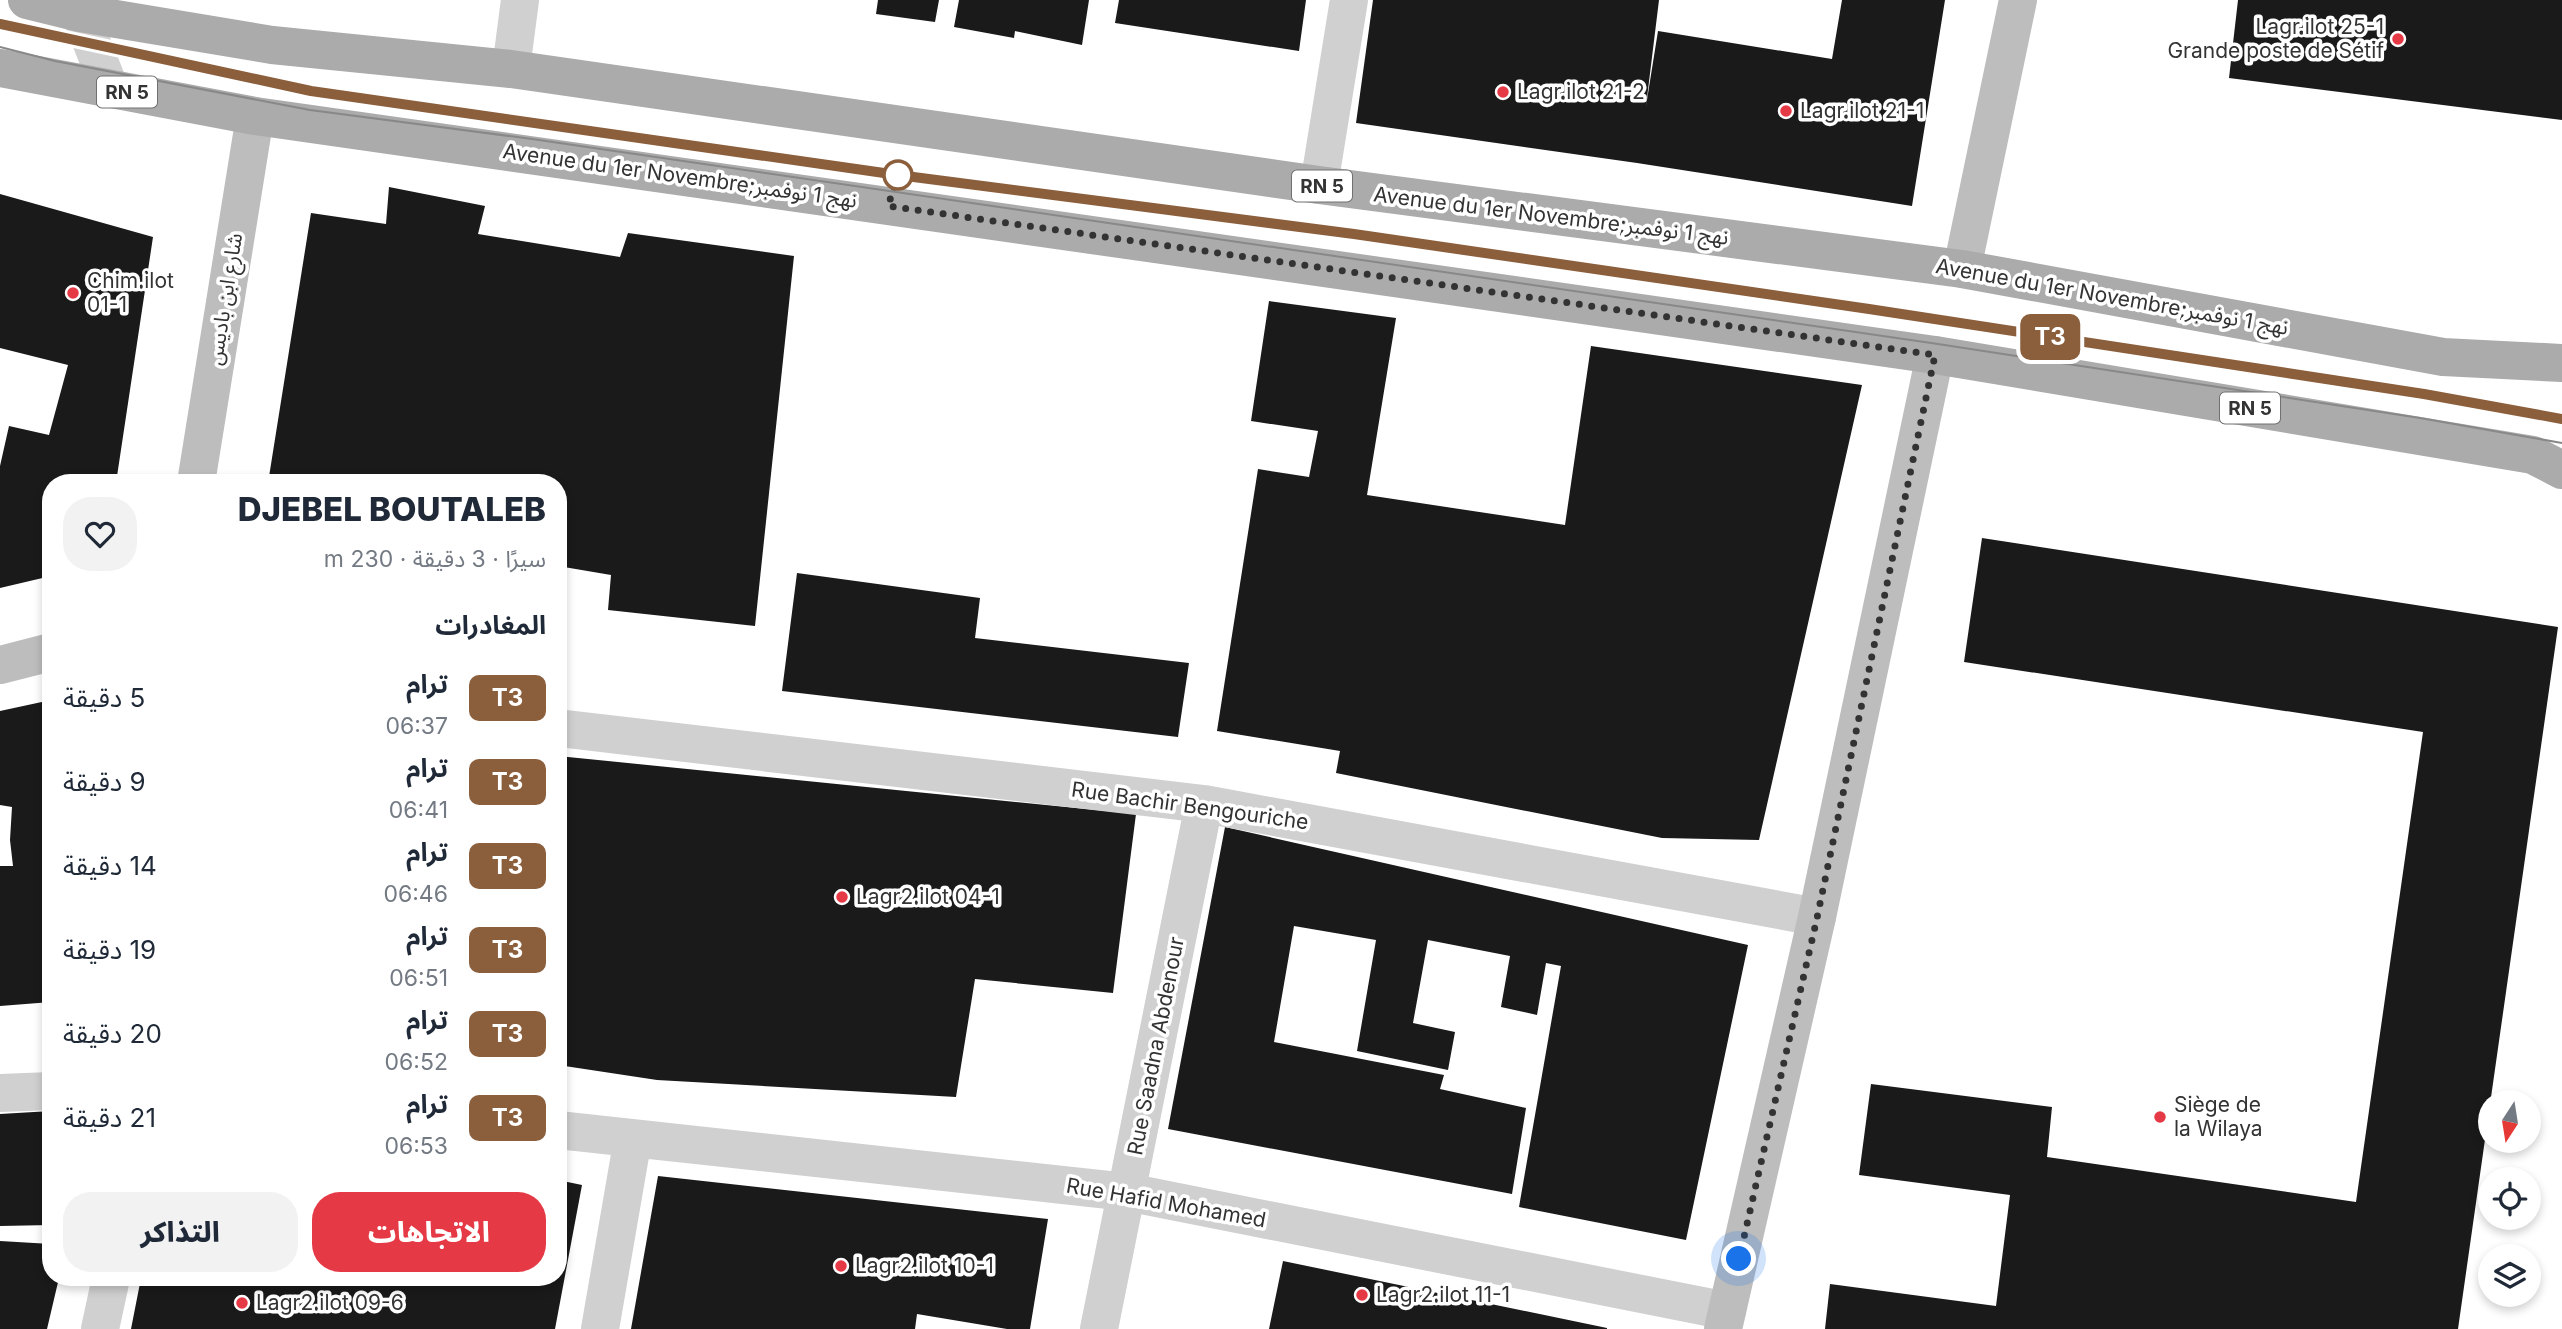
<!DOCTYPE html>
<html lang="ar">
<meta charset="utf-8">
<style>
body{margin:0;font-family:Inter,"Noto Sans Arabic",sans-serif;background:#f2f2f3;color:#1f2937;direction:rtl;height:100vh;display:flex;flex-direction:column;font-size:26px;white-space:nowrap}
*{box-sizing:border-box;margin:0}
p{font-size:23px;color:#747a83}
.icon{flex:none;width:38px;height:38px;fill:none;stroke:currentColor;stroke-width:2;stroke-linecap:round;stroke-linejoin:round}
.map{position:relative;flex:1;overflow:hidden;direction:ltr}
.side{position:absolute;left:42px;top:474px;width:525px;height:812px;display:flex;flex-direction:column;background:#fff;border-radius:28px;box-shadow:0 4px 10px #0003;direction:rtl}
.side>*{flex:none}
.badge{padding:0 14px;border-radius:10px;font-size:24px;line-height:46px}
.needle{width:46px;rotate:192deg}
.fabs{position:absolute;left:2478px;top:1090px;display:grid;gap:14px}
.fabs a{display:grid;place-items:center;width:63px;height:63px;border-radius:50%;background:#fff;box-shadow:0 4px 10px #0003;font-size:35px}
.you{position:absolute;width:35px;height:35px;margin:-18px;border:5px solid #fff;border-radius:50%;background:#1a73e8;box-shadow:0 0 0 10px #1a73e833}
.map>.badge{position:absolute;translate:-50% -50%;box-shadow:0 0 0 4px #fff}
h2{padding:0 21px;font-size:26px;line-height:63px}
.round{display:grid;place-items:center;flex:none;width:74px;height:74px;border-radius:28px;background:#f2f2f3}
.headline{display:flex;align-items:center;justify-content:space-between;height:119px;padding:0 21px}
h1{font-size:33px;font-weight:800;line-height:52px}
.cta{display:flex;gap:14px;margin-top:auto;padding:14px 21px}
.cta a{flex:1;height:80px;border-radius:28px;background:#e63946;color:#fff;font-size:28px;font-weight:800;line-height:80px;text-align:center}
.cta a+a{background:#f2f2f3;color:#1f2937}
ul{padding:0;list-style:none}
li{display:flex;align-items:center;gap:21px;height:84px;padding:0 21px}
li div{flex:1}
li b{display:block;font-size:26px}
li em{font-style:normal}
li .badge{min-width:77px;font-weight:700;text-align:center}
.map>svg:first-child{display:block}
.building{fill:#1a1a1a}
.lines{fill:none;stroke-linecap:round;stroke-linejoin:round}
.street{stroke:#d0d0d0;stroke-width:38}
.secondary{stroke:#bdbdbd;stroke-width:38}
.primary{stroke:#ababab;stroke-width:38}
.tram{stroke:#888;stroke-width:2}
.line-casing{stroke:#fff;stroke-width:16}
.line{stroke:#8b5e3c;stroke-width:10}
.walk{stroke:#333;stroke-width:7;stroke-dasharray:0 12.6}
.poi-dot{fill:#e63946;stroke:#fff;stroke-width:2.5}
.stop-dot{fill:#fff;stroke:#8b5e3c;stroke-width:3.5}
.labels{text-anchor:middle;stroke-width:7;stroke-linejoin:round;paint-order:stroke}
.shield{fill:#fff;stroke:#707070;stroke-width:2}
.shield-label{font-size:19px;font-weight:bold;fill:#333}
.poi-label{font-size:21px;fill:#333;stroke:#fff;text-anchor:start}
.street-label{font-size:21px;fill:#333;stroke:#fff}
</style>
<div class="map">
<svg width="2562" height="1329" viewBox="0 0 2562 1329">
<rect width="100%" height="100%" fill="#fff"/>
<path class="building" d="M878 0H939L935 22 876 14Z
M959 0H1089L1082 45 1015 31 1014 38 954 27Z
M1119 0H1306L1299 51 1115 23Z
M1373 0H1659L1646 106 1658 31 1832 59 1842 0H1945L1912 206 1637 163 1356 123Z
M2238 0H2562V120L2229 78Z
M389 187 485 206 478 234 620 257 628 233 794 256 755 626 608 610 611 575 558 566V483H268L311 213 386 224Z
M0 194 153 237 116 483H51V576L0 588V466L9 426 49 435 68 365 0 348Z
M1269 301 1396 318 1367 495 1565 525 1591 346 1862 385 1759 840 1662 838 1336 773 1340 751 1217 731 1258 469 1309 477 1318 431 1251 421Z
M1982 538 2558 627 2458 1329H1825L1830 1284 1996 1306 2010 1195 1859 1175 1871 1084 2052 1107 2047 1157 2356 1202 2423 732 1964 662Z
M797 573 980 598 975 638 1189 663 1178 737 782 691Z
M51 700V1002L0 1006V866H13L10 840 12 807 0 805V711Z
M558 756 1136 814 1113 993 975 979 956 1097 657 1080 558 1065Z
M1225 827 1748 945 1686 1240 1519 1207 1561 966 1546 963 1537 1015 1501 1007 1510 956 1428 940 1413 1023 1455 1032 1448 1070 1357 1051 1376 940 1294 926 1274 1042 1444 1075 1440 1089 1526 1108 1512 1194 1168 1129Z
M51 1111V1225L0 1226V1114Z
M658 1176 1048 1219 1030 1329H1007L917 1314 915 1329H631Z
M558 1180 582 1185 555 1329H131L141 1278H558Z
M0 1241 51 1244V1278H59L47 1329H0Z
M1283 1261 1607 1328V1329H1269Z"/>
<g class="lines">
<path class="street" d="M80 0V13L110 89
M511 69 520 0
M1319 185 1349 0
M558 728 1204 804 1817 917
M0 1093 51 1091
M558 1130 1127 1192 1727 1311
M100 1329 111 1278
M600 1329 633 1138
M1099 1329 1204 804"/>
<path class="secondary" d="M1962 269 2018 0
M196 483 255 116
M0 665 51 652
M1723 1329 1817 917 1935 355"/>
<path class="primary" d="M27 0 80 13 272 45 511 69 1319 185 1962 269 2443 357 2562 363
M0 68 255 116 1935 355 2533 455 2562 470"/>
<path class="tram" d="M0 24 311 91 898 175 1354 235 1869 309 2424 394 2562 419
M0 47 55 61 310 110 532 139 1938 344 2420 418 2562 443"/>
</g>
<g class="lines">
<g class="line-casing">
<path id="line" d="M0 24 311 91 898 175 1354 234 1869 309 2424 394 2562 419"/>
</g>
<use href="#line" class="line"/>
<path class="walk" d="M898 175 888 206 1935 355 1817 918 1739 1259"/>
</g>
<g class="poi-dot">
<circle cx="2398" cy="39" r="7"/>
<circle cx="1503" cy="92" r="7"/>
<circle cx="1786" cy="111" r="7"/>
<circle cx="73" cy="293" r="7"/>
<circle cx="842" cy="897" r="7"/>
<circle cx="2160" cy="1117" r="7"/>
<circle cx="841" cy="1266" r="7"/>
<circle cx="1362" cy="1295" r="7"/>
<circle cx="242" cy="1303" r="7"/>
</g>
<circle class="stop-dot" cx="898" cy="175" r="14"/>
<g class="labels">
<g class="shield">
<rect x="97" y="76.5" width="60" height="31" rx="5"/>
<rect x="1292" y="170.5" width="60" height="31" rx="5"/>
<rect x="2220" y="392.5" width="60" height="31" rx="5"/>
</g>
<g class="shield-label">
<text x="127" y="99">RN 5</text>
<text x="1322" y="193">RN 5</text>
<text x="2250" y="415">RN 5</text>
</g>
<g class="poi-label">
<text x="2384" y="34" text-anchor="end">Lagr.ilot 25-1<tspan x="2384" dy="24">Grande poste de Sétif</tspan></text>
<text x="1517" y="99">Lagr.ilot 21-2</text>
<text x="1800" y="118">Lagr.ilot 21-1</text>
<text x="87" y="288">Chim.ilot<tspan x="87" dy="24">01-1</tspan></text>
<text x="856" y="904">Lagr2.ilot 04-1</text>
<text x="2174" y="1112">Siège de<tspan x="2174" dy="24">la Wilaya</tspan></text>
<text x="855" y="1273">Lagr2.ilot 10-1</text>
<text x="1376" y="1302">Lagr2.ilot 11-1</text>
<text x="256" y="1310">Lagr2.ilot 09-6</text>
</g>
<g class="street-label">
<text transform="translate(680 176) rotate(8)" y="7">Avenue du 1er Novembre;نهج 1 نوفمبر</text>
<text transform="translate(1551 216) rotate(7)" y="7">Avenue du 1er Novembre;نهج 1 نوفمبر</text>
<text transform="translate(2112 297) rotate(10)" y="7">Avenue du 1er Novembre;نهج 1 نوفمبر</text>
<text transform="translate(225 299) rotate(-81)" y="7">شارع ابن باديس</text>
<text transform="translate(1190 806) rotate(8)" y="7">Rue Bachir Bengouriche</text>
<text transform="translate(1156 1046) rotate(-79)" y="7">Rue Saadna Abdenour</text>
<text transform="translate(1166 1203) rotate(10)" y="7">Rue Hafid Mohamed</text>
</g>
</g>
</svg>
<div class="fabs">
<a><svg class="needle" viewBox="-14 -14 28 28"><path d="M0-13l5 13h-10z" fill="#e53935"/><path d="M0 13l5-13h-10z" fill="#747a83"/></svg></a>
<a><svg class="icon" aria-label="locate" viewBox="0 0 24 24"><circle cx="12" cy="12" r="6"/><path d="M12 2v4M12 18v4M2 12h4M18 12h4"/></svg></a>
<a><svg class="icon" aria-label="layers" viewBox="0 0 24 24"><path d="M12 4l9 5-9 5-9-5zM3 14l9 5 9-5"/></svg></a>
</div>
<div class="you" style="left:1739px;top:1259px"></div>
<b class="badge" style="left:2050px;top:337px;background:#8b5e3c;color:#fff">T3</b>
<section class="side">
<div class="headline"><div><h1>DJEBEL BOUTALEB</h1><p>سيرًا · 3 دقيقة · 230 m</p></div><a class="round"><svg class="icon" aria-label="heart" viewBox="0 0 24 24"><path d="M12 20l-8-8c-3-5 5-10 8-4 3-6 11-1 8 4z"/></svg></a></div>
<h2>المغادرات</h2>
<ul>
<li><span class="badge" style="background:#8b5e3c;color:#fff">T3</span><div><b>ترام</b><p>06:37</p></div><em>5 دقيقة</em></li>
<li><span class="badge" style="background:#8b5e3c;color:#fff">T3</span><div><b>ترام</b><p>06:41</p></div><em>9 دقيقة</em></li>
<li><span class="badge" style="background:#8b5e3c;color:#fff">T3</span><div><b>ترام</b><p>06:46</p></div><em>14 دقيقة</em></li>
<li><span class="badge" style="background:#8b5e3c;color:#fff">T3</span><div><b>ترام</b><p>06:51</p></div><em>19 دقيقة</em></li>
<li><span class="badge" style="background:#8b5e3c;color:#fff">T3</span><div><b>ترام</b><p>06:52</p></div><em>20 دقيقة</em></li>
<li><span class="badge" style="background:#8b5e3c;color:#fff">T3</span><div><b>ترام</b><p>06:53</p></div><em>21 دقيقة</em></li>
</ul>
<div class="cta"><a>الاتجاهات</a><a>التذاكر</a></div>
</section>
</div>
